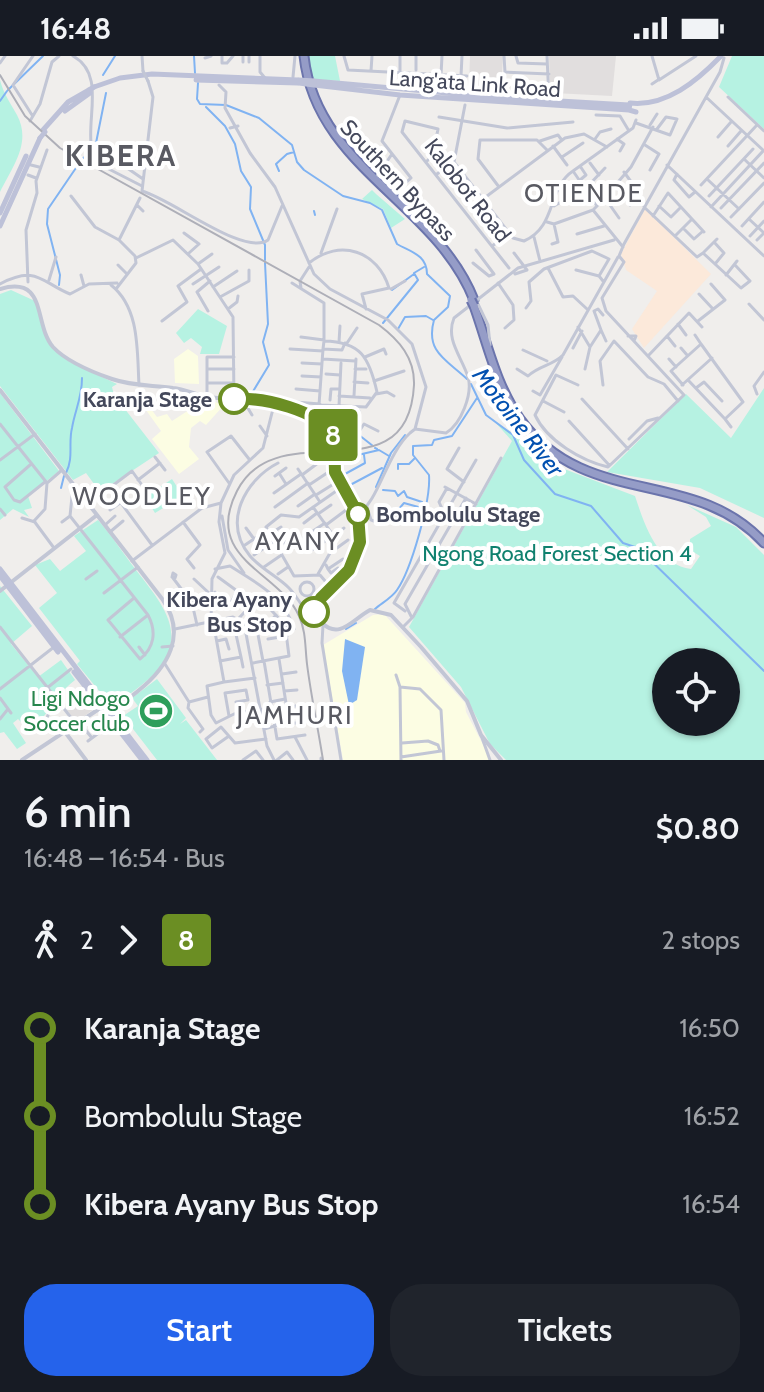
<!DOCTYPE html>
<meta charset="utf-8">
<style>
body{margin:0;font-family:Cabin,sans-serif;background:#20242c;color:#f1f3f6;height:100vh;display:flex;flex-direction:column;font-size:30px;white-space:nowrap}
*{box-sizing:border-box;margin:0}
p{font-size:26px;color:#9ea1a6}
.icon{flex:none;width:44px;height:44px;fill:none;stroke:currentColor;stroke-width:2;stroke-linecap:round;stroke-linejoin:round}
.map{position:relative;height:704px;overflow:hidden}
.side{display:flex;flex-direction:column;background:#171b24;flex:1}
.side>*{flex:none}
.badge{padding:0 16px;border-radius:6px;font-size:28px;line-height:52px}
.fabs{position:absolute;left:652px;top:592px;display:grid;gap:16px}
.fabs a{display:grid;place-items:center;width:88px;height:88px;border-radius:50%;background:#171b24;box-shadow:0 2px 6px #0004;font-size:40px}
.map>.badge{position:absolute;translate:-50% -50%;box-shadow:0 0 0 4px #fff}
.legs{display:flex;align-items:center;gap:12px;height:88px;padding:0 24px;font-size:26px}
.legs p{margin-inline-start:auto}
.headline{display:flex;align-items:center;justify-content:space-between;height:136px;padding:0 24px}
h1{font-size:44px;font-weight:600;line-height:60px}
.button{display:flex;gap:16px;margin-top:auto;padding:16px 24px}
.button a{flex:1;height:92px;border-radius:32px;background:#2563eb;color:#fff;font-size:32px;font-weight:600;line-height:92px;text-align:center}
.button a+a{background:#20242c;color:#f1f3f6}
ul{padding:0 24px;list-style:none}
li{display:flex;align-items:center;gap:28px;height:88px;font-size:30px}
li i{display:grid;place-items:center;width:12px;height:100%;margin:0 10px;background:currentColor}
li i::after{content:'';width:20px;height:20px;margin:-10px;border:6px solid;border-radius:50%;background:#171b24}
li p{margin-inline-start:auto}
li:first-child i{background:linear-gradient(#0000 50%,currentColor 0)}
li:last-child i{background:linear-gradient(currentColor 50%,#0000 0)}
.status{display:flex;justify-content:space-between;align-items:center;height:56px;padding:0 40px;background:#171b24;direction:ltr}
.status svg{height:22px;fill:currentColor}
.map>svg:first-child{display:block}
.commercial{fill:#fcfde3}
.education{fill:#e1dede}
.medical{fill:#fce9da}
.green{fill:#b6f2e2;fill-rule:evenodd}
.water{fill:#80b3f2}
.lines{fill:none;stroke-linecap:round;stroke-linejoin:round}
.stream{stroke:#80b3f2;stroke-width:2}
.trunk-casing{stroke:#6b74ac;stroke-width:11}
.minor{stroke:#c2c6d5;stroke-width:3}
.tertiary{stroke:#c2c6d5;stroke-width:4}
.secondary{stroke:#bdc1d8;stroke-width:5}
.trunk{stroke:#959cc7;stroke-width:7}
.rail{stroke:#aeafb8;stroke-width:2}
.trunk-bridge-casing{stroke:#6b74ac;stroke-width:11;stroke-linecap:butt}
.minor-bridge{stroke:#c2c6d5;stroke-width:3}
.tertiary-bridge{stroke:#c2c6d5;stroke-width:4}
.secondary-bridge{stroke:#bdc1d8;stroke-width:5}
.trunk-bridge{stroke:#959cc7;stroke-width:7}
.line-1-casing{stroke:#fff;stroke-width:18}
.line-1{stroke:#6b8e23;stroke-width:12}
.stop-1-dot{fill:#fff;stroke:#6b8e23;stroke-width:4}
.labels{text-anchor:middle;stroke-width:8;stroke-linejoin:round;paint-order:stroke}
.street-label{font-size:22px;fill:#44485b;stroke:#fff}
.stop-label{font-size:22px;font-weight:bold;fill:#44485b;stroke:#fff;text-anchor:end}
.park-label{font-size:22px;fill:#10816f;stroke:#fff}
.leisure-label{font-size:22px;fill:#27864d;stroke:#fff;text-anchor:end}
.water-label{font-size:24px;font-style:italic;fill:#0250b0;stroke:#fff}
.quarter-label{font-size:26px;letter-spacing:2px;fill:#595a62;stroke:#fff}
.district-label{font-size:30px;font-weight:bold;letter-spacing:2px;fill:#595a62;stroke:#fff}
</style>
<div class="status"><b>16:48</b><svg viewBox="0 0 49 12"><path d="M0 12V9h3v3zM5 12V6h3v6zM10 12V3h3v9zM15 12V0h3v12zM26 1h20v11H26zM47 4h2v5h-2z"/></svg></div>
<div class="map">
<svg width="764" height="704" viewBox="0 0 764 704">
<rect width="100%" height="100%" fill="#f0eeec"/>
<path class="commercial" d="M188 293 198 300 199 328 175 327 174 303Z
M141 334H145V345L157 361 167 358 172 365 189 354 184 336 224 349 206 369 200 365 191 372 189 391 199 403 179 418 152 383 161 375 141 347Z
M384 558 465 647 466 656 491 704H343L323 589 373 559Z"/>
<path class="education" d="M470 0H503L501 34 469 32Z
M549 0H616L612 40 554 37 550 31Z
M83 634 94 653 76 666 63 649Z"/>
<path class="medical" d="M645 153 711 218 644 292 632 273 657 235 626 214 621 198Z"/>
<path class="green" d="M307 0H335L340 25 310 23Z
M732 0H764V73L719 31Z
M0 24C4 39 10 46 17 59 32 87 12 111 0 136Z
M372 134 376 138 405 163 391 172 383 153 362 143Z
M11 234 35 245 46 283 70 306 117 328 112 331 114 339 159 397 100 436 86 417 73 424 0 330V238Z
M198 253 227 270 219 298H200L202 291 191 282 184 287 176 277Z
M764 332V462L700 432 607 416 686 338 731 382Z
M0 337 59 415 28 440 32 452 24 454 29 461 13 453 0 464Z
M495 366 520 382 528 398 538 403 635 440C644 467 657 509 691 513L700 500 690 494V483L711 470 706 461 687 449 736 471 764 499V704H506L490 688 461 631 409 571 512 385ZM666 606H726V666H666Z
M172 423 183 440 155 457 145 441Z
M98 464C112 480 123 497 136 514 163 549 192 581 151 621 140 631 124 644 109 647L77 608 80 605 39 552 57 537 35 509 50 503 60 515 86 495 74 480Z
M0 530 32 570 11 588 38 621 61 604 75 624C53 641 50 658 30 675L18 663 13 667 26 687 17 693 4 676 0 677Z
M157 623 186 662 180 668 186 664 217 704H157L123 660 138 650 132 642Z"/>
<path class="water" d="M345 583 365 591 357 644 349 649 342 615Z"/>
<g class="lines">
<path class="stream" d="M194 0 195 17
M103 19 115 0
M198 27 197 43 200 48 226 49 259 62 292 89 297 106 304 114 343 140 370 147 382 154 397 188C411 196 427 199 427 218L450 240 448 251 434 264C425 296 447 304 467 323
M8 34 43 0
M0 45 7 35
M206 51 225 70 235 88 241 115 251 131 250 153 265 189V204
M81 104 95 92 106 37
M279 115 276 108 287 98 294 96
M314 155 315 159
M59 229 60 219 47 168 48 153 80 106
M392 234 414 218
M383 267 418 224 414 217 424 211
M398 273 405 261 426 260 433 264
M471 328 486 359 513 379 524 404 555 438 591 450 623 487 638 492 764 615
M252 337 269 309 263 286 268 268 265 207
M359 379 373 390
M375 392 377 393
M341 403 379 394 389 400
M398 413V408H409L415 402
M66 417C74 401 68 388 72 372 75 354 82 342 82 322
M345 418 365 407 364 399
M352 428 382 412
M376 431 391 397 405 379
M61 432 64 420
M383 434 395 435 398 440 404 435 407 441 422 446
M375 455 398 454 404 447 422 452
M375 553C380 548 392 542 397 534 411 514 431 445 429 419L413 399V390L432 389 434 384 452 380 477 342
M346 573 356 567"/>
<g class="trunk-casing">
<path id="trunk" d="M304 0C316 111 436 147 474 244
M474 250C488 289 496 329 520 363 586 454 694 410 764 487"/>
</g>
<path class="minor" d="M73 0C104 17 88 57 91 87L143 123
M142 0 143 15
M222 0V7H227L233 0
M260 0V16L265 22
M344 0 348 14 467 20
M504 0 505 16 549 18
M516 0 518 7 547 8
M547 0 549 44
M652 0 659 24 696 0
M205 2 211 0
M243 6V0
M249 6V0
M0 7 5 0
M416 14V0
M371 15 372 0
M400 16V0
M441 19 442 0
M461 20 462 0
M293 21 295 0
M148 25 153 41 142 135C172 143 244 201 268 184L282 150
M652 28 658 24
M219 29 226 36 225 52 250 97 275 131 314 218 330 233 388 264 412 288 426 331 415 373
M400 39 382 85 411 122 400 132
M706 41 764 95
M728 41 764 75
M465 49 454 106 513 182 524 185C557 171 547 132 573 115
M32 59 13 29 33 0
M596 59 620 60 629 75
M439 61 507 72 573 66
M30 65 40 48 52 6 59 0
M636 67 670 79 677 63 666 61 657 73
M650 69 657 58
M230 72 238 70
M718 81 731 66
M595 83 600 76 611 73
M617 83 624 88 620 95
M540 85 558 79 561 83
M645 89 659 98 650 114
M553 90 567 109
M728 90 741 75
M562 101 583 87
M744 103 764 122
M426 106 433 99 438 73 405 65 402 76 509 212
M97 107 142 130
M590 107 599 119
M31 109 39 111
M667 109 764 200
M624 116 637 134
M437 118 453 106
M677 118 674 124 689 141 695 136
M28 119 36 122
M377 120 392 98
M707 123 739 153
M580 124 586 119 580 110
M614 128 630 149
M701 129 757 69
M499 131 478 103 480 84H537L547 94
M71 140 95 171 119 184
M709 140 753 93
M605 142 619 162
M483 143 565 82 584 78 607 91
M137 149 143 155
M598 149 631 111 653 71
M554 150 587 131 605 112
M659 150 671 161 681 151
M644 151 697 201 703 197 741 232 750 225 735 209
M711 151 763 95
M721 152 764 107
M593 154 597 150 573 115 633 72 636 64
M593 154 623 191
M653 160 668 137 704 176
M731 161 764 127
M749 163 764 177
M547 166 554 168 593 154
M742 170 764 146
M683 172 694 183 703 175
M184 177 199 188 189 197
M577 178 604 170
M675 180 692 163
M750 180 764 165
M534 181 540 205
M757 184 764 177
M714 186 724 197 715 208
M552 188 558 186 554 168
M492 190 509 178
M321 197 337 153
M514 197 527 214 515 218
M703 197 717 183
M136 202 173 184 198 208 233 261 234 343
M309 207C340 182 378 195 389 232L362 238 366 253
M473 207 489 220 494 218 476 194
M198 208 212 198
M118 209 127 218
M548 212 563 241 573 240 587 253
M576 214 599 220
M81 219 84 230
M726 219 737 205
M49 224 56 201
M28 226 26 174 37 137 36 125 47 94
M292 227 324 247V285
M498 227 513 249 514 264 505 272
M0 228C37 208 42 227 70 238L89 228 117 227
M193 228 219 211
M111 229C140 252 137 295 139 329
M213 231 237 215
M301 232 300 225 309 211
M116 233 136 207 135 200 119 184 140 142
M391 233 405 225
M699 238 713 253
M220 241 249 225V214
M477 246 488 269 490 289
M749 248 764 264
M526 252 531 245 529 226 544 213 592 195 609 203 599 220 603 225
M228 253 237 246 238 240
M208 255 197 236 210 225
M162 265 187 246 178 230 201 213
M698 265 725 244 711 228
M678 268 686 279
M578 271 590 291 585 313
M601 274 606 285
M695 279 701 288
M628 280H636L634 285
M667 280 675 290
M301 281 324 284
M339 286 340 270
M347 287 357 272
M590 291 601 274 594 255 598 253 603 259
M573 292 582 275
M681 292 687 299
M290 293 323 295
M523 294 547 305
M648 300 689 257 702 271
M365 301 384 293 386 298
M323 303 355 305
M669 303 676 311
M302 307 322 308
M207 313H234
M355 313H366
M517 313 528 320C540 309 552 310 563 299L618 201
M326 318 340 319
M302 320 321 321
M374 325 404 315
M354 326 368 327
M207 327H234
M578 329 556 319 535 359C547 385 582 405 608 411L684 339 606 255 602 242 624 206 619 200 624 188 720 16 724 2
M603 329 600 305 614 285 648 321 664 328 678 345
M682 329 712 302
M683 329 671 315 701 288 743 346 725 363 688 324
M696 332 704 326 722 345
M296 333 320 335
M533 335 540 339 562 301
M376 338 387 336 394 340
M757 338 754 330 764 316
M339 340 370 342
M354 340 356 303
M207 341V301H234
M247 342 246 349 252 359
M582 343 628 393
M330 344 331 333H339
M543 345 564 356
M295 346 320 348
M320 349 366 351 377 336C369 301 361 286 324 285L323 293 342 294 345 287
M339 350 341 307
M340 350 350 363 358 360 359 355
M343 354 359 356
M318 363 323 293
M725 363 731 371
M569 365 609 409
M0 368 47 427 45 453 34 465 54 492
M325 369 339 359
M260 370 267 380
M629 383 647 365 658 362
M335 391 356 380 364 368 378 375
M459 392 447 413 464 426
M155 401 165 414
M0 404 35 378
M278 407C245 424 222 466 250 500 261 513 277 520 289 532 296 539 301 550 308 556
M30 409 5 431 14 444 20 446 45 426
M298 413 320 446
M279 417 286 428
M302 419 318 407
M275 420 286 412
M138 424 160 407
M47 427 62 414
M229 427 207 396 231 380 249 403
M309 429 330 415
M73 431 70 460 148 559C157 576 154 592 140 603L108 564 134 542
M445 431 476 448
M110 432 152 489
M447 432 439 446 450 470
M274 437 301 418
M316 439 332 429
M88 448 132 415 142 429
M298 450 315 438
M275 451 308 427
M313 451 333 479
M367 451 371 464 380 467
M0 453 5 459
M110 454 120 447
M318 458 331 449
M358 458C379 445 386 399 410 377L415 373 446 377C461 368 473 338 468 321 462 301 445 284 454 262L518 212 614 184
M222 460 228 494 244 517
M22 462 35 466
M62 466 70 460
M183 466 200 489 187 503 194 512
M304 467 317 457
M105 469 115 460
M326 469 350 451
M246 472 254 483
M110 476 123 465
M268 479 281 471
M304 481 325 467
M245 489 266 475
M276 492 287 485
M312 494 344 472
M254 499 273 486
M132 505 202 452 221 447
M326 509 328 513 343 503
M264 511 280 500
M215 513 230 510C257 527 285 541 294 573L287 575
M328 513 331 517 338 512
M173 517 176 519 175 522 172 521Z
M278 518 288 511
M318 518 330 497 348 484
M218 521 244 540 238 549
M173 522 192 547 197 569
M86 523 97 515
M194 523 209 537
M300 533a7 7 0 1 1 14 0a7 7 0 1 1-14 0Z
M331 532 320 519 294 520 266 471 281 459 299 461 342 431
M215 536 226 547
M104 537 138 511
M210 550 232 545 237 535
M245 554 256 568 263 605
M405 555 394 547 476 404
M314 556 310 554 308 558 312 560 317 556
M239 562 259 541 285 569 289 600 253 607
M412 562 405 548 466 442
M213 565 224 626 255 622
M211 566 212 523 225 497 219 466 221 447 234 419 263 392 274 349
M323 569 322 587 341 704
M0 571 76 668
M403 571 413 561 501 402
M268 572 272 571 270 566 276 559
M175 573 233 561 244 567 267 690 274 704
M215 577 235 574 241 601
M120 581 148 559
M268 583 287 580
M217 585 226 583 229 593
M139 591 145 599
M162 591 173 590
M220 605 241 601 243 611
M264 605 277 683 305 679
M165 608 189 646 208 641
M282 618 296 616
M396 619 400 631 401 704
M224 626 207 630 211 659 216 667 234 658 261 653
M267 629 283 627
M400 631 420 633 441 654 444 704
M47 632 71 613
M0 633 54 591
M284 635 297 634
M0 642 11 657
M189 646 188 652 203 673 200 676
M270 646 285 643
M287 652 300 649
M229 660 225 637 246 634 248 644 236 646
M0 663 8 653
M79 666 92 682
M289 667H302
M34 672 46 664 55 642
M264 673 289 666 279 603
M481 679 490 704
M229 680 212 692 206 683 221 671 235 687 266 683
M295 681 307 704
M88 685 100 676
M402 687 428 685 438 689 440 695
M401 701 441 695
M321 702V704
M243 704 256 695 263 704
M277 704 287 696 293 704"/>
<path class="tertiary" d="M0 233C48 219 33 268 53 291 67 306 92 316 112 323 132 330 152 329 173 332 185 333 196 339 208 341 246 346 309 344 333 378L335 396
M0 334 163 544C187 579 168 611 138 635 127 644 119 652 105 649L22 704
M335 398C334 434 368 455 359 493 352 521 307 537 322 567 340 584 353 563 370 554L391 559 421 591 467 645 481 679 501 704
M0 535 97 459
M65 676 86 704"/>
<path class="secondary" d="M196 24 298 27
M314 25 492 41 629 49
M314 29 400 39 629 54
M94 31 120 22 152 18 298 24
M65 55 90 37
M636 56 629 54 630 47C666 51 697 25 721 0
M43 74 68 46 89 34
M0 157 26 100
M0 170 40 82
M0 513 147 704
M0 520 58 596
M74 616 142 704
M111 657 119 650"/>
<use href="#trunk" class="trunk"/>
<path class="rail" d="M0 19 25 60 60 92 379 269C399 284 415 302 414 329 408 444 277 355 237 435 202 503 280 516 299 560 306 575 305 591 307 608 311 640 318 672 323 704"/>
<g class="trunk-bridge-casing">
<path id="trunk-bridge" d="M471 244 474 250"/>
</g>
<path class="minor-bridge" d="M143 15 148 25"/>
<path class="tertiary-bridge" d="M335 398V396"/>
<path class="secondary-bridge" d="M299 24 314 25
M299 27 314 29
M89 34 94 31
M40 82 45 76"/>
<use href="#trunk-bridge" class="trunk-bridge"/>
</g>
<g class="lines">
<g class="line-1-casing">
<path id="line-1" d="M234 343C264 341 317 354 334 379L335 416 358 458 360 486 349 514 321 542 314 556"/>
</g>
<use href="#line-1" class="line-1"/>
</g>
<defs>
<g id="stadium-disc" transform="scale(1.8)"><circle r="9.5" fill="#2e9e5b" stroke="#fff"/><path d="M0-5a6.5 5 0 1 0 0 10a6.5 5 0 1 0 0-10ZM-3.5-1.8h7v3.6h-7Z" fill="#fff"/></g>
</defs>
<g fill-rule="evenodd">
<use href="#stadium-disc" x="156" y="655"/>
</g>
<g class="stop-1-dot">
<circle cx="234" cy="343" r="14"/>
<circle cx="358" cy="458" r="10"/>
<circle cx="314" cy="556" r="14"/>
</g>
<g class="labels">
<g class="street-label">
<text transform="translate(475 27) rotate(4)" y="8">Lang'ata Link Road</text>
<text transform="translate(398 124) rotate(47)" y="8">Southern Bypass</text>
<text transform="translate(468 134) rotate(52)" y="8">Kalobot Road</text>
</g>
<g class="stop-label">
<text x="212" y="351">Karanja Stage</text>
<text x="376" y="466" text-anchor="start">Bombolulu Stage</text>
<text x="292" y="551">Kibera Ayany<tspan x="292" dy="25">Bus Stop</tspan></text>
</g>
<g class="park-label">
<text x="557" y="505">Ngong Road Forest Section 4</text>
</g>
<g class="leisure-label">
<text x="130" y="650">Ligi Ndogo<tspan x="130" dy="25">Soccer club</tspan></text>
</g>
<g class="water-label">
<text transform="translate(518 366) rotate(52)" y="8">Motoine River</text>
</g>
<g class="quarter-label">
<text x="584" y="146">OTIENDE</text>
<text x="142" y="449">WOODLEY</text>
<text x="298" y="494">AYANY</text>
<text x="295" y="668">JAMHURI</text>
</g>
<g class="district-label">
<text x="121" y="110">KIBERA</text>
</g>
</g>
</svg>
<div class="fabs">
<a><svg class="icon" aria-label="locate" viewBox="0 0 24 24"><circle cx="12" cy="12" r="6"/><path d="M12 2v4M12 18v4M2 12h4M18 12h4"/></svg></a>
</div>
<b class="badge" style="left:333px;top:379px;background:#6b8e23;color:#fff">8</b>
</div>
<section class="side">
<div class="headline"><div><h1>6 min</h1><p>16:48 – 16:54 · Bus</p></div><b>$0.80</b></div>
<div class="legs"><svg class="icon" aria-label="walk" viewBox="0 0 24 24"><circle cx="13" cy="4" r="2"/><path d="M13 8l-2 6 4 7M11 14l-3 7M7 12l3-4h3l4 4"/></svg>2<svg class="icon" aria-label="forward" viewBox="0 0 24 24"><path d="M9 5l7 7-7 7"/></svg><b class="badge" style="background:#6b8e23;color:#fff">8</b><p>2 stops</p></div>
<ul>
<li><i style="color:#6b8e23"></i><b>Karanja Stage</b><p>16:50</p></li>
<li><i style="color:#6b8e23"></i><span>Bombolulu Stage</span><p>16:52</p></li>
<li><i style="color:#6b8e23"></i><b>Kibera Ayany Bus Stop</b><p>16:54</p></li>
</ul>
<div class="button"><a>Start</a><a>Tickets</a></div>
</section>
